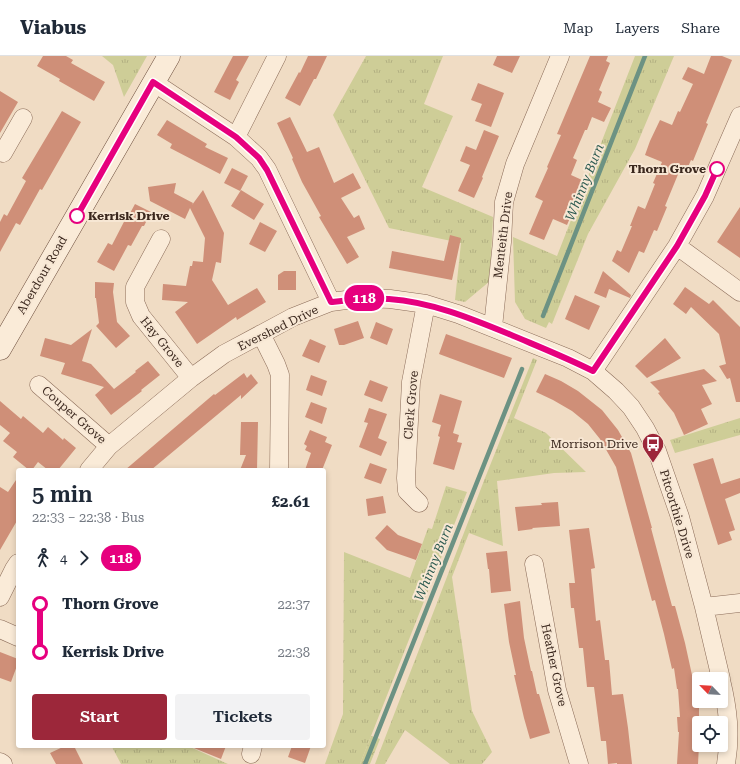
<!DOCTYPE html>
<meta charset="utf-8">
<style>
body{margin:0;font-family:"Roboto Serif",serif;background:#f2f2f3;color:#1f2937;height:100vh;display:flex;flex-direction:column;font-size:15px;white-space:nowrap}
*{box-sizing:border-box;margin:0}
p{font-size:13px;color:#747a83}
.icon{flex:none;width:22px;height:22px;fill:none;stroke:currentColor;stroke-width:2;stroke-linecap:round;stroke-linejoin:round}
.map{position:relative;flex:1;overflow:hidden}
.drawer{position:absolute;left:16px;top:412px;width:310px;height:280px;display:flex;flex-direction:column;background:#fff;border-radius:4px;box-shadow:0 2px 6px #0003}
.drawer>*{flex:none}
.badge{padding:0 8px;border-radius:13px;font-size:14px;line-height:26px}
.needle{width:26px;rotate:295deg}
.tools{position:absolute;left:692px;top:616px;display:grid;gap:8px}
.tools a{display:grid;place-items:center;width:36px;height:36px;border-radius:4px;background:#fff;box-shadow:0 2px 6px #0003;font-size:20px}
.map>.badge{position:absolute;translate:-50% -50%;box-shadow:0 0 0 2px #fff}
.legs{display:flex;align-items:center;gap:6px;height:44px;padding:0 16px;font-size:13px}
.legs p{margin-inline-start:auto}
.headline{display:flex;align-items:center;justify-content:space-between;height:68px;padding:0 16px}
h1{font-size:22px;font-weight:600;line-height:30px}
.action{display:flex;gap:8px;margin-top:auto;padding:8px 16px}
.action a{flex:1;height:46px;border-radius:4px;background:#9c273a;color:#fff;font-size:16px;font-weight:600;line-height:46px;text-align:center}
.action a+a{background:#f2f2f3;color:#1f2937}
ul{padding:0 16px;list-style:none}
li{display:flex;align-items:center;gap:14px;height:48px;font-size:15px}
li i{display:grid;place-items:center;width:6px;height:100%;margin:0 5px;background:currentColor}
li i::after{content:'';width:10px;height:10px;margin:-5px;border:3px solid;border-radius:50%;background:#fff}
li p{margin-inline-start:auto}
li:first-child i{background:linear-gradient(#0000 50%,currentColor 0)}
li:last-child i{background:linear-gradient(currentColor 50%,#0000 0)}
header{display:flex;align-items:center;gap:24px;box-sizing:border-box;height:56px;padding:0 20px;background:#fff;border-bottom:1px solid #e0e1e3}
header strong{font-size:19px}
nav{display:flex;gap:22px;margin-inline-start:auto;font-size:14px}
.map>svg:first-child{display:block}
.grass{fill:url(#grass-tufts)}
.forest{fill:url(#forest-crowns)}
.lines{fill:none;stroke-linecap:round;stroke-linejoin:round}
.stream{stroke:#6c9283;stroke-width:4.5}
.building{fill:#cf8f78}
.minor-casing{stroke:#8b6c59;stroke-width:19}
.secondary-casing{stroke:#6d4e3d;stroke-width:23}
.minor{stroke:#faebd8;stroke-width:18}
.secondary{stroke:#faebd8;stroke-width:22}
.line-1-casing{stroke:#fff;stroke-width:9}
.line-1{stroke:#e6007e;stroke-width:6}
.stop-1-dot{fill:#fff;stroke:#e6007e;stroke-width:2}
.labels{text-anchor:middle;stroke-width:4;stroke-linejoin:round;paint-order:stroke}
.stop-label{font-size:12px;font-weight:bold;fill:#3b281e;stroke:#f7e7d4;text-anchor:end}
.street-label{font-size:12px;fill:#3b281e;stroke:#f7e7d4}
.poi-label{font-size:12px;fill:#3b281e;stroke:#f7e7d4;text-anchor:end}
.water-label{font-size:13px;font-style:italic;fill:#2d5b51;stroke:#f7e7d4}
</style>
<header>
<strong>Viabus</strong>
<nav><a>Map</a><a>Layers</a><a>Share</a></nav>
</header>
<div class="map">
<svg width="740" height="708" viewBox="0 0 740 708">
<defs>
<pattern id="grass-tufts" width="24" height="20" patternUnits="userSpaceOnUse"><rect width="24" height="20" fill="#cecd97"/><path d="M3 7l-1-3M5 7V3M7 7l1-3M15 17l-1-3M17 17v-4M19 17l1-3" fill="none" stroke="#b2b082"/></pattern>
<pattern id="forest-crowns" width="20" height="18" patternUnits="userSpaceOnUse"><rect width="20" height="18" fill="#cecd97"/><path d="M2 6a3 3 0 1 1 6 0M12 15a3 3 0 1 1 6 0" fill="none" stroke="#b2b082"/></pattern>
</defs>
<rect width="100%" height="100%" fill="#f0dcc4"/>
<path class="grass" d="M102 0H147L124 41 113 9Z
M366 0H443L424 48 453 60 422 131 493 161 490 225 465 246 455 244 461 187 389 172 333 59Z
M635 0H674L635 93 588 178 552 268 549 266 546 272 525 263 515 246 513 181 557 200Z
M533 302 537 304 514 362 546 377 586 416 554 417 497 425 503 490 469 477 452 521 472 655 492 696 482 708H450L405 674 385 708H375L485 422Z
M740 362V379L675 397 670 384Z
M446 430 467 436 360 708H325L343 658 344 496 410 522 428 472 432 473Z
M104 690H188L228 708H121L112 691 105 692Z"/>
<path class="forest" d="M371 680 380 683 370 708H360Z"/>
<g class="lines">
<path class="stream" d="M543 260 645 0
M365 708 522 313"/>
</g>
<path class="building" d="M43 0H66L73 4 71 7 105 26 94 45 59 25 60 23 37 10Z
M233 0H249L236 24 239 26 230 44 214 36Z
M308 0H327L316 23H314L300 50 285 42 299 16 300 17Z
M497 0H520L512 17 493 9Z
M590 0H608L606 5 610 7 599 34 602 36 598 46 611 52 604 66 592 61 587 74H585L573 102 577 104 571 119 582 124 568 155 572 157 567 169 553 163 544 184 529 178 543 145 535 141 548 112 547 111 561 79 557 78Z
M711 0H722L732 4 706 67 708 68 693 105 691 104 685 118 679 116 665 150 667 151 657 175 654 174 644 197 639 195 629 217 612 205 617 194 621 196 632 170H630L638 150 645 153 655 128 653 127 662 106 645 99 650 85 660 64 672 69 678 55 680 56 693 28 682 23 688 11 704 18Z
M478 27 504 37 491 71 475 65 482 48 471 44Z
M0 35 18 46 0 77Z
M62 55 81 66 42 134 40 133 20 169 16 167 0 196V166L4 158 7 160 26 125 22 122Z
M290 61 307 96 319 91 334 127 353 117 361 132 341 142 354 162 359 159 365 173 347 181 359 201 347 208 319 161 321 160 302 126 292 103 293 102 277 67Z
M167 64 207 88 205 91 228 102 220 118 170 92 172 88 157 79Z
M484 74 499 80 482 121 483 122 474 142 458 135 470 109 460 105 466 90 476 94Z
M232 112 248 120 240 135 224 127Z
M176 127 174 137 193 147 192 149 203 134 224 177 221 207 216 206 212 224 228 249 257 232 266 246 237 264 236 261 197 288 175 256 188 246 162 244 163 228 186 230 190 210H192L193 205 203 206 205 182 190 152 185 163 150 145 148 131Z
M241 134 264 148 254 164 231 150Z
M135 148 151 156 144 170H142L131 190 128 189 114 215 97 206 108 187 112 189 128 158 129 159Z
M740 151V202L717 186Z
M260 166 277 175 265 196 249 188Z
M450 179 461 182 452 224 389 212 392 195 444 205Z
M284 215H296V234H278V219Z
M603 215 631 239 630 242 609 233 606 242 594 237Z
M95 226 114 227 113 236 117 266 130 280 116 292 96 270 99 267 96 242H95Z
M685 231 709 248 713 244 740 271V346H736L730 322 727 323 719 310 726 308 719 278 691 251 686 258 673 248Z
M575 239 600 250 589 274 565 263Z
M358 265 364 282 344 289H339L334 273Z
M376 266 393 273 387 289 370 282Z
M92 273 82 305 91 308 114 333 136 316 135 315 148 305 160 319 141 334 142 335 111 359 95 339 104 331 61 318 65 307 40 300 45 282 71 289Z
M446 278 512 302 504 322 439 298Z
M665 282 681 302 647 322 635 310Z
M310 283 326 290 319 307 302 300Z
M704 313 717 325 702 329 712 348 701 353 708 368 684 379 674 357 658 337 660 336 650 326Z
M244 317 247 322 251 318 258 327 241 343V339L151 414H125L214 338 215 339Z
M545 318 561 325 578 335 602 354 618 374 631 397 652 472H651L666 528 672 550H675L685 587 692 619H695L699 651V689L698 708H677L679 676H678L677 661H680L678 633H677L674 612 672 613 664 578 655 544 652 545 616 411 600 383 588 368 572 355 553 344 536 336Z
M311 319 327 325 322 340 306 334Z
M370 324 388 331 382 346 364 339Z
M440 338 462 345 453 377 459 379 457 386 462 387 454 414 433 408 440 381 438 380 441 369 432 366Z
M0 345 21 363 23 360 43 377 48 371 63 384 64 382 76 392 58 414H48L38 406 32 414H29L13 401 17 396 3 385 10 377 0 369Z
M311 346 327 352 322 368 305 361Z
M369 352 387 358 378 382 387 386 381 400 359 391 368 367 364 366Z
M241 366H258L257 414H240L246 399H240Z
M310 374 327 381 325 386 332 389 322 414H305L311 397 305 394 307 390 304 388Z
M713 402 721 428 740 422V437L725 443 735 474 729 476 732 484 718 489 693 408Z
M370 407 387 413 381 428 364 422Z
M18 421V463L0 494V431L8 436Z
M383 440 386 457 368 460 366 443Z
M558 446 560 470 532 472 533 473 518 475 515 451 542 449 541 447Z
M387 469 398 479 422 488 416 504 387 494 375 482Z
M589 472 595 512 591 513 596 565 600 564 605 604H609L612 639 623 638 628 672 632 708H617V707L608 708 606 685H601L594 631H587L583 592H579L574 552H571L569 527H575L569 474Z
M507 495 511 535 491 537 489 513H488L486 497Z
M520 545 524 582 531 615H532L537 638H539L550 677 530 683 524 662 514 619H516L509 586 504 548Z
M0 596 18 603V607L11 626 0 622Z
M65 690H74L83 708H56L50 697Z
M189 690H226L221 703Z
M292 690H311L305 707 288 701Z"/>
<g class="lines">
<g class="minor-casing">
<path id="minor" d="M153 26 236 81 259 102 267 113 331 246
M236 81 277 0
M0 96 3 97 23 62
M161 183 135 231V246L141 260 191 322
M677 190 740 236
M493 271 502 186 504 146 515 108 560 0
M261 278 276 308 280 319 279 414
M593 315 677 190 705 140 740 60
M39 329 109 390
M89 414 109 390 191 322 224 298 293 261 331 246 361 242 390 243 426 248 458 258 568 302 593 315 616 335 631 351 645 372 657 395 680 461 704 551 721 623
M419 447 407 435 406 422 411 326 426 248
M534 508 557 634 579 708
M0 541 14 513 18 507
M704 551 740 547
M0 573 18 581
M721 624C728 653 731 678 726 708
M251 698 253 690
M0 706 3 708"/>
</g>
<g class="secondary-casing">
<path id="secondary" d="M0 293 169 0"/>
</g>
<use href="#minor" class="minor"/>
<use href="#secondary" class="secondary"/>
</g>
<g class="lines">
<g class="line-1-casing">
<path id="line-1" d="M77 160 153 26 236 81 259 102 267 114 331 246C351 244 369 242 389 243 431 246 470 262 509 278 537 290 565 301 593 315L677 190 705 140 717 113"/>
</g>
<use href="#line-1" class="line-1"/>
</g>
<defs>
<g id="bus-pin" transform="scale(1.15)"><path d="M0 17L-7.5 6A9.5 9.5 0 1 1 7.5 6Z" fill="#9c273a" stroke="#f7e7d4"/><path d="M-5-6H5V4H4V6H2V4H-2V6H-4V4H-5ZM-3.5-4V0h7V-4ZM-3.5 1.2v1.5H-2V1.2ZM2 1.2v1.5H3.5V1.2Z" fill="#fff"/></g>
</defs>
<g fill-rule="evenodd">
<use href="#bus-pin" x="653" y="388"/>
</g>
<g class="stop-1-dot">
<circle cx="717" cy="113" r="7"/>
<circle cx="77" cy="160" r="7"/>
</g>
<g class="labels">
<g class="stop-label">
<text x="706" y="117">Thorn Grove</text>
<text x="88" y="164" text-anchor="start">Kerrisk Drive</text>
</g>
<g class="street-label">
<text transform="translate(503 179) rotate(-83)" y="4">Menteith Drive</text>
<text transform="translate(42 219) rotate(-60)" y="4">Aberdour Road</text>
<text transform="translate(278 272) rotate(-26)" y="4">Evershed Drive</text>
<text transform="translate(162 286) rotate(51)" y="4">Hay Grove</text>
<text transform="translate(411 349) rotate(-85)" y="4">Clerk Grove</text>
<text transform="translate(74 359) rotate(41)" y="4">Couper Grove</text>
<text transform="translate(677 458) rotate(73)" y="4">Pitcorthie Drive</text>
<text transform="translate(554 609) rotate(78)" y="4">Heather Grove</text>
</g>
<g class="poi-label">
<text x="638" y="392">Morrison Drive</text>
</g>
<g class="water-label">
<text transform="translate(584 126) rotate(-68)" y="5">Whinny Burn</text>
<text transform="translate(433 506) rotate(-68)" y="5">Whinny Burn</text>
</g>
</g>
</svg>
<div class="tools">
<a><svg class="needle" viewBox="-14 -14 28 28"><path d="M0-13l5 13h-10z" fill="#e53935"/><path d="M0 13l5-13h-10z" fill="#747a83"/></svg></a>
<a><svg class="icon" aria-label="locate" viewBox="0 0 24 24"><circle cx="12" cy="12" r="6"/><path d="M12 2v4M12 18v4M2 12h4M18 12h4"/></svg></a>
</div>
<b class="badge" style="left:364px;top:242px;background:#e6007e;color:#fff">118</b>
<section class="drawer">
<div class="headline"><div><h1>5 min</h1><p>22:33 – 22:38 · Bus</p></div><b>£2.61</b></div>
<div class="legs"><svg class="icon" aria-label="walk" viewBox="0 0 24 24"><circle cx="13" cy="4" r="2"/><path d="M13 8l-2 6 4 7M11 14l-3 7M7 12l3-4h3l4 4"/></svg>4<svg class="icon" aria-label="forward" viewBox="0 0 24 24"><path d="M9 5l7 7-7 7"/></svg><b class="badge" style="background:#e6007e;color:#fff">118</b></div>
<ul>
<li><i style="color:#e6007e"></i><b>Thorn Grove</b><p>22:37</p></li>
<li><i style="color:#e6007e"></i><b>Kerrisk Drive</b><p>22:38</p></li>
</ul>
<div class="action"><a>Start</a><a>Tickets</a></div>
</section>
</div>
